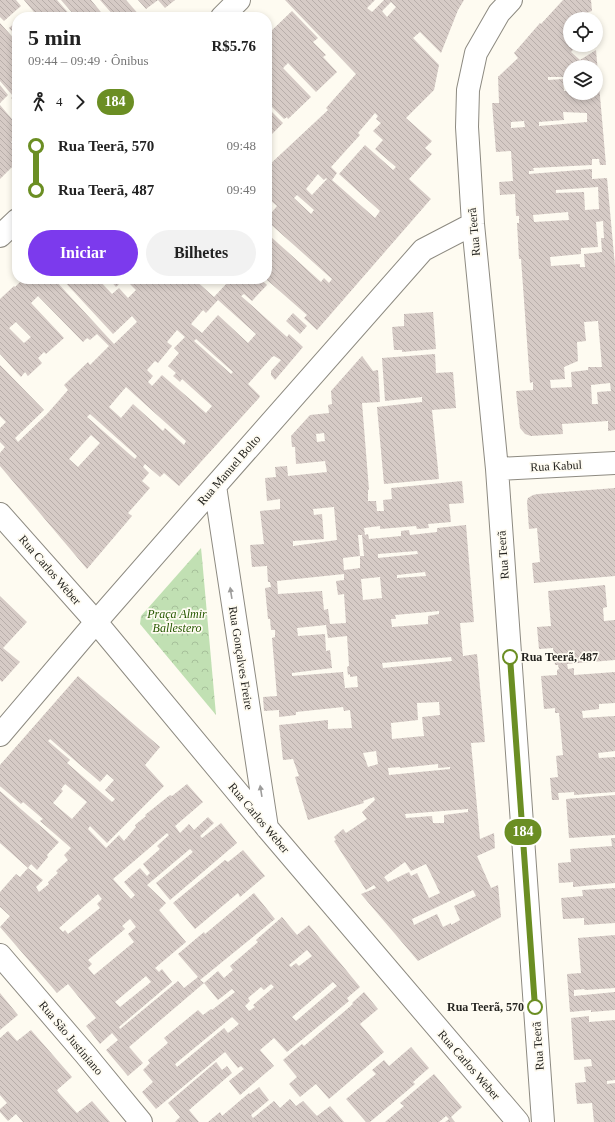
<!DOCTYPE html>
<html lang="pt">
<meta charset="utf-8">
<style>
body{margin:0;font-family:"Times New Roman",serif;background:#f2f2f2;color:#222;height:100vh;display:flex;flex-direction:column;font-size:15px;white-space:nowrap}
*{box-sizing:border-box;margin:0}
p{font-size:13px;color:#767676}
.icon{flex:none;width:22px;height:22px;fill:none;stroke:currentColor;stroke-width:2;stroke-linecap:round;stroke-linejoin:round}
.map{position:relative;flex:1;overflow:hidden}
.sheet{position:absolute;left:12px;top:12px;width:260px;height:272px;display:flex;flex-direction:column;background:#fff;border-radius:16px;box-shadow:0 2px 6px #0003}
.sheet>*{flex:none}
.badge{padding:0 8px;border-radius:13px;font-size:14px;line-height:26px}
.fabs{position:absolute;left:563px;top:12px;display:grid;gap:8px}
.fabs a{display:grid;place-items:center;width:40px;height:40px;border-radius:50%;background:#fff;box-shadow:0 2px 6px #0003;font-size:20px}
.map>.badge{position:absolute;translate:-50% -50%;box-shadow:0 0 0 2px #fff}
.legs{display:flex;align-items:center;gap:6px;height:44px;padding:0 16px;font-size:13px}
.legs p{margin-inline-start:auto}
.overview{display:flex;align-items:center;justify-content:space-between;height:68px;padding:0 16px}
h1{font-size:22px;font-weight:800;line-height:30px}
.button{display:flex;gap:8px;margin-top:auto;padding:8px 16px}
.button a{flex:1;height:46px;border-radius:24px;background:#7c3aed;color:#fff;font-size:16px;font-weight:800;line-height:46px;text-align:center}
.button a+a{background:#f2f2f2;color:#222}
ul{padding:0 16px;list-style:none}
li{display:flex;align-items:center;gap:14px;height:44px;font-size:15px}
li i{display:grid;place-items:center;width:6px;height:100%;margin:0 5px;background:currentColor}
li i::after{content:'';width:10px;height:10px;margin:-5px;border:3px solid;border-radius:50%;background:#fff}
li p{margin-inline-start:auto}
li:first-child i{background:linear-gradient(#0000 50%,currentColor 0)}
li:last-child i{background:linear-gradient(currentColor 50%,#0000 0)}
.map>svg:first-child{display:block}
.park{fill:url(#park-crowns)}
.building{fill:url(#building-back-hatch);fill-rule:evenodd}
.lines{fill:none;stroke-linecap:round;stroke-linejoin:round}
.minor-casing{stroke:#8d8a81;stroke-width:24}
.minor{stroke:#fff;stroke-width:22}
.oneway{fill:#9d9c9b}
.line-1-casing{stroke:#fff;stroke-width:9}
.line-1{stroke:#6b8e23;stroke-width:6}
.stop-1-dot{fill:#fff;stroke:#6b8e23;stroke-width:2}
.labels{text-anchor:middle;stroke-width:3.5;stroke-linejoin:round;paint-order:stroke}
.street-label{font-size:12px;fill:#252420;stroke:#fefbf1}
.park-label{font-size:12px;font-style:italic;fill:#265800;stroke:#fefbf1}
.stop-label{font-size:12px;font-weight:bold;fill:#252420;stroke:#fefbf1;text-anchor:start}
</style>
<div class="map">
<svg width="615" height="1122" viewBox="0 0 615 1122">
<defs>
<pattern id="park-crowns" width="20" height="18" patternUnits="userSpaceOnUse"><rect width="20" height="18" fill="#c1e0b3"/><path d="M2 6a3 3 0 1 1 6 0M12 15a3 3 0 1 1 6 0" fill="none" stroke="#a6c09a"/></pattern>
<pattern id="building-back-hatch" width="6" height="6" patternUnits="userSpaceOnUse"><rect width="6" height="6" fill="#d6cbc6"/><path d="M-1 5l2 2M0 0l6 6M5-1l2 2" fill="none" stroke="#b8aeaa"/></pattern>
</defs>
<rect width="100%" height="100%" fill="#fefbf1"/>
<path class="park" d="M201 548 202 558 216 715 140 624 141 616Z"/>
<path class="building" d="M0 0H16L21 6 4 21 0 17Z
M24 0H57L72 17H38Z
M61 0H91L105 17H76Z
M100 0H126L141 17H115Z
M138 0H158L146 9Z
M158 0H175L165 8Z
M285 0H375L367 8 372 12 384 0H464L458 10 441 53 420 32 413 38 439 65 434 90 406 118 432 141 425 148 432 154 409 179 431 199 430 200 317 330 304 318 307 315 267 280V239L270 236 321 282 324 278 329 283 332 279 267 221V218L277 206 269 199 267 201V167L328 110 326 108 356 74ZM391 2 396 7 387 17 382 11ZM375 113 378 116 376 119 381 123 373 131 383 140 375 149 396 167 393 170 365 145 339 174 380 211 375 218 332 180 337 173 331 167 360 135 358 133ZM318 174 324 180 326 178 327 179 312 195 306 189ZM297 195 314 210 311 214 294 198Z
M563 0H591L592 11 586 13 584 16 587 19H570V45H577L571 52 580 60 596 50 606 165H600L599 159H592V165L533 168 534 171H529V174L592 169V179L607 178 615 266V430L608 431V421L562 424 563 434 531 436 525 434 520 428 516 391 533 390V382L530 383 521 259H519L517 223H519V216H516L515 194 500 195 499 182 513 181 511 151 496 152 492 103H499L498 76H499L518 58 514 53 540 23 541 24ZM570 67H596V93H570V91H564L563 79 548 80V77H570ZM563 112 587 113V122L539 126V122L564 120ZM524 121 525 127 511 128V122ZM598 187 599 209 585 210 584 192 556 193V190ZM568 212 569 220 534 222 533 215ZM603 221 604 238H601L602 252 584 254 585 267H580V264L551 266 550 257 581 254V248L598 247 596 222ZM598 321 602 367H588V370L571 372 572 387 551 388 550 380 565 379 564 367 578 361 577 342 586 341 584 322ZM610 383 611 391 597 392 598 404H592L591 385Z
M292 11 318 38 313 42 326 55 323 57 337 72 316 92 288 63 283 68 311 97 288 119 287 117 284 119 267 102V35Z
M17 21V37L9 28Z
M0 23 17 42V105L11 98 13 96 0 81Z
M0 85 8 95 0 103Z
M0 105 17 125V137L11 142 17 150V162L0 179Z
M267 107 283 123 271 135 267 130Z
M23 279H54L114 344 137 322 132 316 113 334 62 279H98L112 294 119 288 128 298 136 290 129 283 133 279H164L166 282 169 279H196L195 280 214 297 229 281 227 279H260L267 285 252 301 244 294 241 296 287 337 289 334 303 347 275 380 271 375V371L281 360 274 356 272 357 248 384 260 396 259 398 179 486 164 473 160 477 145 464 143 467 149 473 142 481 150 488 128 513 132 516 87 569 0 466V453L5 447 0 442V428L6 422 0 416V365L44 410 15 438 18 442 47 414 68 390 64 385 88 362 90 365 109 346 97 334 90 340 87 338 83 342 38 296 31 303 64 338 46 354 44 352 38 358 42 363 28 376 25 372 21 377 0 354V299L14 286 15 287ZM218 300 256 334 248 343 218 315 202 333 191 324 203 310 206 313ZM16 322 31 337 24 343 9 328ZM177 330 185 337 174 348 179 353 168 366 176 373 173 376 180 382 182 379 212 406 206 413 162 375 152 386 148 382 153 376 147 370 155 361 158 363 172 346 167 342ZM196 339 233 372 231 374 194 341ZM126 387 186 441 184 445 165 428 163 431 133 404 121 418 109 407ZM90 414 137 456 135 459 87 417ZM91 435 100 443 78 467 69 459Z
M109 279H124L116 287Z
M433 312 436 349 402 352V350H394L392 327 404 326V314Z
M293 313 307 326 300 334 286 321Z
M435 354 436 373 453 372 456 408 432 410 439 479 384 484 377 407 422 402V397L385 401 382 358Z
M362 356 373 371 378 370 380 402 362 403 369 490H368V501H376L377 511H384L383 500 392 499 391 488 462 481 464 503 449 504 451 522 428 524 429 528 417 529 416 526 380 529V526L364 528 365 535 368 534 369 539 401 536V531L409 530 410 535 437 532V528L466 525 474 622 460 623 463 656 477 654 485 742 471 743 480 839 494 833 495 848 477 856 491 888 498 885 501 917 418 961 361 894 376 888 374 885 366 890 334 841 336 840 334 837 343 829 346 833 367 819 362 812 375 800 374 797 363 801 364 803 308 820 295 777 299 776 293 759 283 760 279 725 328 720V729L352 728 350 710 344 711 343 707 296 712V715L279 717V710L264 711 263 697 277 696 272 638 275 637V630H271L270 619H268L265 588 271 587 270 582H268L267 566 252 567 250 545 264 544 260 511 280 509V499L267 501 265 478 276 477 275 467 287 466 288 476 327 472 325 461 296 464 295 447H292L291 436 310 415 329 413 328 405 332 404 331 391ZM324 433 325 441 317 442 316 434ZM334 507 337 540 293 546V541L324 539 322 514 314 515 313 509ZM358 535H362L364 556H360ZM417 551 418 554 378 558V554ZM360 556V568L344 570 343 558ZM425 572 426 576 397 578V575ZM344 574V580L336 581 338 595 344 594 346 623 330 624 328 609 324 610 322 591 278 594 277 581ZM380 577 382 598 363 600 361 579ZM439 611V614L428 616V624L392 627 391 619H396L395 615ZM326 625 328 638 347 636 349 666 347 667 348 675 350 674V677L357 676 358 687 345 688 343 672 292 676V673L332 668 330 650 326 651 325 634 298 636 297 628ZM451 657 452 661 383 668 382 663ZM439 702 440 715 422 717 424 736 392 739 391 723 418 720 417 703ZM376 751 378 764 368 767 363 753ZM438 764V768L450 767V769L389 775 388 768 400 767V768ZM468 809V812L444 815V823H433L432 816 406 818 405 814ZM405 862 411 871 426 864 440 893 429 898 417 873 411 876 409 872 388 882 384 877ZM473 890 476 896 454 906 460 920 451 925V923L443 927 437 914 414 925 412 919Z
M615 488V576L534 583 532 563 540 562 537 528 529 529 527 501 528 498 533 495 538 494Z
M605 585 607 607 603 608 604 621 615 620V660L567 664 568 669 574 668V675L615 672V703L599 704V709L582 711 583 718 615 716V751L598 753 599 758 615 757V792L574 795V792L558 793 559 800H552L550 778 558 777 556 756 563 755 559 713H555V708L544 709 541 676 557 675V670L559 669 558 665H555L553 648 539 649 537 627 551 626 548 591Z
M0 596 27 622 3 648 20 662 2 682 0 680Z
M78 676 160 747 145 765 164 786 107 843 90 826 88 829 106 848 119 835 124 841 136 827 135 825 146 816 145 815 170 795 172 796 187 784 203 802 175 826 180 833 189 824 194 830 208 817 214 823 200 836 202 838 221 823 237 843 170 900 156 883 193 852 190 849 147 885 166 903 159 910 186 942 155 968 159 972 162 969 172 982 119 1027 120 1029 178 981 184 988 198 977 178 954 204 932 205 934 254 893 275 919 200 980 204 983 129 1047 143 1063 128 1076 106 1050 118 1040 112 1033 100 1044 86 1026 96 1018 68 984 57 993 0 927 10 916 0 907V892L16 874 20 877 28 868 0 843V791L59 842 47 855 48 857 37 870 31 864 28 868 43 880 36 887 39 892 49 884 48 882 58 873 56 871 68 860 64 855 71 848 40 821 43 819 23 802 21 804 0 786V765ZM50 739 100 782 107 774 114 780 105 790 115 799 112 802 67 763 70 760 48 741ZM65 784 87 802 72 819 53 803 63 791 61 789ZM167 833 169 835 157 846 160 849 143 864 150 873 147 876 140 868 124 882 135 895 131 899 113 879ZM98 894 102 899 97 904 100 908 68 934 65 930 63 932 59 928ZM130 919 136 927 128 934 134 942 94 975 88 968 92 964 88 960 125 929 122 926ZM146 976 151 982 120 1007 115 1002Z
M615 795V835L569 838 566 799Z
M611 838H615V883L573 887V882L559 883 558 863 571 862 570 849 612 846Z
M243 850 265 876 240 897 238 893 195 929 173 903 225 860 228 862Z
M615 888V923L584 925V918L563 919 561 898 583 896 582 890Z
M282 917 297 935 309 925 360 987 347 998 349 1001 287 1052 274 1038 260 1050 274 1066 240 1095 229 1081 244 1069 241 1066 238 1068 225 1052 156 1109 142 1092 153 1082 143 1070 150 1063 148 1060 168 1043 164 1038 198 1010 203 1015 211 1009 212 1010 235 992 232 989 218 1000 204 983 218 971 224 978 233 970 230 966 258 942 256 940ZM307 950 312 956 299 966 296 963 291 967 289 965ZM333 982 337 986 296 1021 292 1017ZM271 984 274 987 253 1005 255 1007 249 1011 245 1006 250 1001 248 998 261 987 264 990ZM232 1017 239 1024 228 1033 224 1028 177 1067 175 1064Z
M615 935V988L585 990 584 989 574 990V996L615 992V1010L591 1012V1010L570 1012 567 974 581 973 578 938Z
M364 992 378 1009 360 1024 384 1052 329 1099 316 1084 300 1097 289 1084 297 1077 283 1060 302 1044 304 1046 353 1004 352 1003Z
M0 993 18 1015 0 1030Z
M589 1016V1022L615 1020V1080L607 1081V1084L615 1083V1122H594L592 1103 577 1104 575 1083 586 1082 584 1067 592 1066 591 1059 574 1060 571 1018Z
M31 1030 72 1077 57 1090 59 1093 77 1113 92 1101 110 1122H23L16 1114 8 1121 0 1112V1109L7 1103 0 1095V1038L8 1031 17 1041Z
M411 1047 429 1068 413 1082 415 1084 370 1122H366L346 1099 376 1074 372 1070 384 1060 389 1066Z
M216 1062 222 1070 227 1066 232 1073 189 1110 199 1122H175L180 1117 168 1103Z
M434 1074 462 1107 451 1117 455 1122H445L449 1119 446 1116 439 1122H385L404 1106 400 1103Z
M259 1087 269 1100 251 1115 253 1118 274 1101 280 1108 290 1099 296 1106 303 1101 317 1116 330 1106 344 1122H208L220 1112 222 1116 249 1093 250 1094Z"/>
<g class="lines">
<g class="minor-casing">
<path id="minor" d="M511 0 499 13 476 53 468 90 467 127 473 224 497 469 543 1122
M222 17 239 0
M0 236 17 220
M497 469 615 463
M215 486 267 828
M0 514 96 622 268 829 518 1122
M0 735 96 622 215 486 423 250 473 224
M0 955 85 1054 141 1122"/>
</g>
<use href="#minor" class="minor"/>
</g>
<defs><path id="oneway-solid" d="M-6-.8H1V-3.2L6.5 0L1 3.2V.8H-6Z"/></defs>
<g class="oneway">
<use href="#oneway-solid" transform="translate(231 593) rotate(-99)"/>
<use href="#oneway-solid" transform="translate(261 791) rotate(-99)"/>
</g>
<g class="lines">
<g class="line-1-casing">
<path id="line-1" d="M510 657 535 1007"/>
</g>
<use href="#line-1" class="line-1"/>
</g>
<g class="stop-1-dot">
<circle cx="510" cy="657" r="7"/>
<circle cx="535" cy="1007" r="7"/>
</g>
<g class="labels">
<g class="street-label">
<text transform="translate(474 232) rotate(-95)" y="4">Rua Teerã</text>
<text transform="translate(556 466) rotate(-3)" y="4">Rua Kabul</text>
<text transform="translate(229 470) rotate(-49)" y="4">Rua Manuel Bolto</text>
<text transform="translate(503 555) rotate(-94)" y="4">Rua Teerã</text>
<text transform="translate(50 570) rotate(49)" y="4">Rua Carlos Weber</text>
<text transform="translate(241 658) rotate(81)" y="4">Rua Gonçalves Freire</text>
<text transform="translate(259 818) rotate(50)" y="4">Rua Carlos Weber</text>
<text transform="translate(71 1038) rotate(50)" y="4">Rua São Justiniano</text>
<text transform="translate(538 1046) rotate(-94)" y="4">Rua Teerã</text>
<text transform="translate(469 1065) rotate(49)" y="4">Rua Carlos Weber</text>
</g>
<g class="park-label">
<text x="177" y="618">Praça Almir<tspan x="177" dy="14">Ballestero</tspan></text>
</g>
<g class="stop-label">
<text x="521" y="661">Rua Teerã, 487</text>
<text x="524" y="1011" text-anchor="end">Rua Teerã, 570</text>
</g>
</g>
</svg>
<div class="fabs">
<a><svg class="icon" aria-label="locate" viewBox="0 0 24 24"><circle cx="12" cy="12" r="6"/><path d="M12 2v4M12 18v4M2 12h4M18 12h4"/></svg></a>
<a><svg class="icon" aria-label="layers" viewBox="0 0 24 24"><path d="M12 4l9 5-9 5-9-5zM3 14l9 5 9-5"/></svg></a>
</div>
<b class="badge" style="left:523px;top:832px;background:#6b8e23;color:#fff">184</b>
<section class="sheet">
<div class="overview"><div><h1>5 min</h1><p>09:44 – 09:49 · Ônibus</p></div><b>R$5.76</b></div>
<div class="legs"><svg class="icon" aria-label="walk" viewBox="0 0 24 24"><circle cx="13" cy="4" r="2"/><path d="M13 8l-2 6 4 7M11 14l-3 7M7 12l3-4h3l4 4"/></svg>4<svg class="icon" aria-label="forward" viewBox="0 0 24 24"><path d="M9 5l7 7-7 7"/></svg><b class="badge" style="background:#6b8e23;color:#fff">184</b></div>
<ul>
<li><i style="color:#6b8e23"></i><b>Rua Teerã, 570</b><p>09:48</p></li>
<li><i style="color:#6b8e23"></i><b>Rua Teerã, 487</b><p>09:49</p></li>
</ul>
<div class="button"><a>Iniciar</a><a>Bilhetes</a></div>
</section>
</div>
